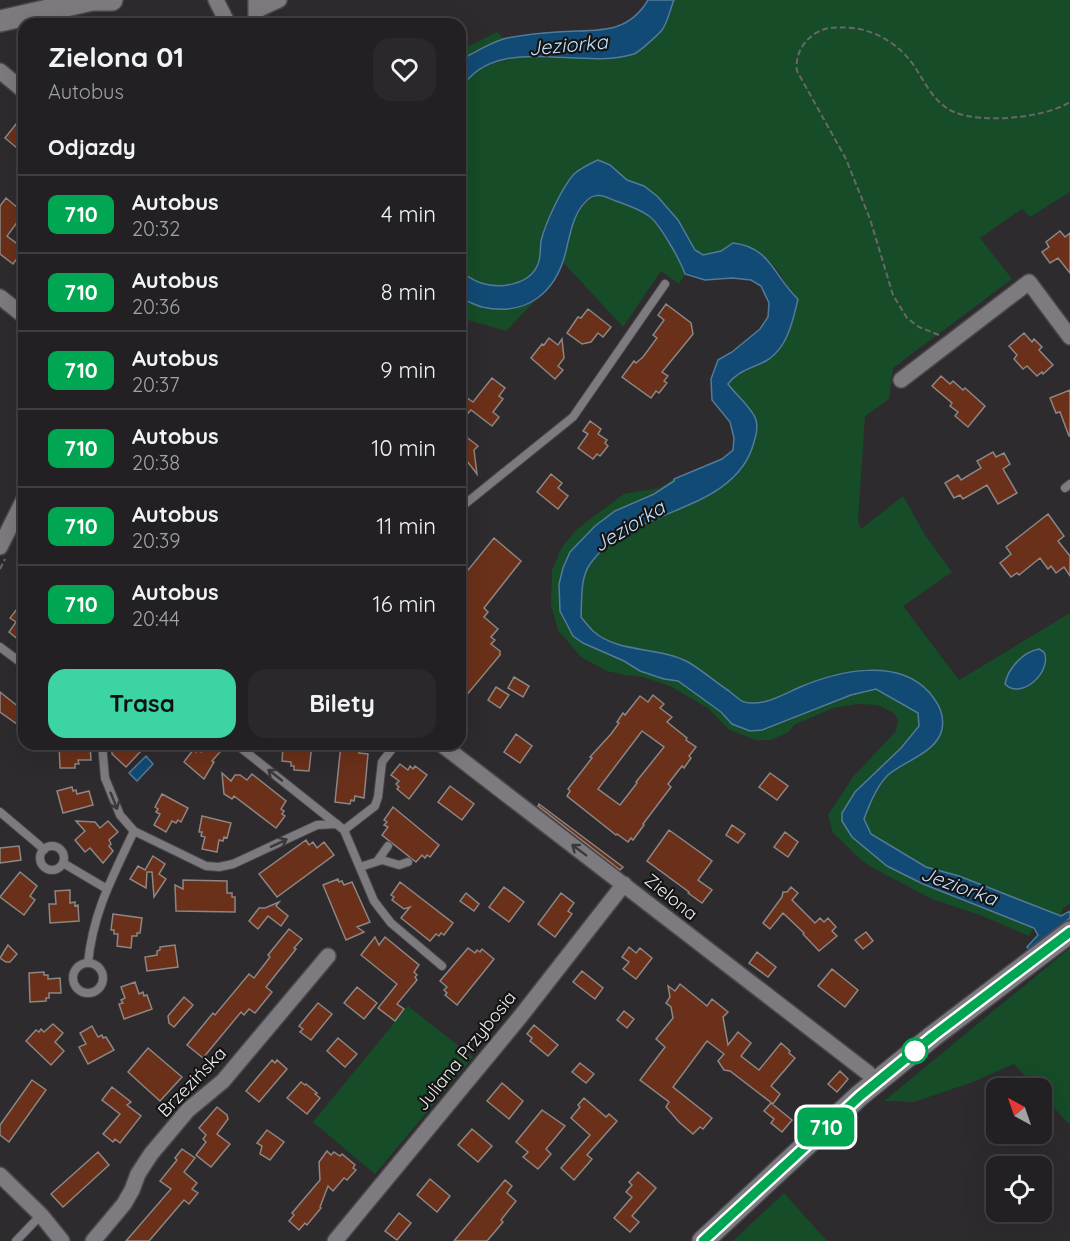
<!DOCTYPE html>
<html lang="pl">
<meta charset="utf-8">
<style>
body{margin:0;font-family:Quicksand,sans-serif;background:#2a282a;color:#f1f3f6;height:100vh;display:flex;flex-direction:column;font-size:22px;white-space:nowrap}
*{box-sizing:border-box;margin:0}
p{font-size:20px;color:#a2a3a5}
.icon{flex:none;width:33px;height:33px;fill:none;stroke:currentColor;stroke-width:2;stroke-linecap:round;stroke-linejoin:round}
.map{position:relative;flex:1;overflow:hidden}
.side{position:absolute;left:18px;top:18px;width:448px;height:732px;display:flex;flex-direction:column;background:#222022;border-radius:18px;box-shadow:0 6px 24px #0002,0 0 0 2px #3f3e40}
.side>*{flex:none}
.badge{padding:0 12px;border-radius:9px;font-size:21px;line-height:39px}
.needle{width:39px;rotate:320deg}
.buttons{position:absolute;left:986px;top:1078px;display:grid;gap:12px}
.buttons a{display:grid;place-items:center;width:66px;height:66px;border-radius:12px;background:#222022;box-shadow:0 6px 24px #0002,0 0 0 2px #3f3e40;font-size:30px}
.map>.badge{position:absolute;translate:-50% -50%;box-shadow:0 0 0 3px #fff}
h2{padding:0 30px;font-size:22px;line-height:54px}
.round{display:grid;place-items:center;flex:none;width:63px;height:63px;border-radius:18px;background:#2a282a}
.summary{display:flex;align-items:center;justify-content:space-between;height:102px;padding:0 30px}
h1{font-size:28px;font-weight:700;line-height:45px}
.primary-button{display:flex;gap:12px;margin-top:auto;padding:12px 30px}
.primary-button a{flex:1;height:69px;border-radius:18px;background:#3cd4a4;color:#111;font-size:24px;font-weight:700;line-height:69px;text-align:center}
.primary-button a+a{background:#2a282a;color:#f1f3f6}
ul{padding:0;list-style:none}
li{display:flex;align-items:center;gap:18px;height:78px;padding:0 30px;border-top:2px solid #3f3e40}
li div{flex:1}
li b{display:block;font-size:22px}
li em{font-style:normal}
li .badge{min-width:66px;font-weight:700;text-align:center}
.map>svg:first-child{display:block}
.green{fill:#164c27}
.water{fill:#114a74;stroke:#537b99;stroke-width:1.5}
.building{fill:#6a3019;stroke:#8c8684;stroke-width:1.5;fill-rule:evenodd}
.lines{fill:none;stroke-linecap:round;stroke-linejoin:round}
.lane-casing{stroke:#49474b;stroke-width:10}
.street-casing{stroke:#49474b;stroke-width:18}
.secondary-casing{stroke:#49474b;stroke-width:24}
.path{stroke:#686769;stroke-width:2;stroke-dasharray:6 3;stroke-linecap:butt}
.lane{stroke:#7e7b80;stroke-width:8}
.street{stroke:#7e7b80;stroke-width:15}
.secondary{stroke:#7e7b80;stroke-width:21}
.oneway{stroke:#3a383a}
.line-casing{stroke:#fff;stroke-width:14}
.line{stroke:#00a651;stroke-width:9}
.stop-dot{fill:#fff;stroke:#00a651;stroke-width:3}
.labels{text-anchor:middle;stroke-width:4.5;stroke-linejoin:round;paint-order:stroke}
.street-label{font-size:18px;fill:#eeedef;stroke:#151415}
.water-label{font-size:20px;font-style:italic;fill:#c3e1fb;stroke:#151415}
</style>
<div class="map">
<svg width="1070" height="1241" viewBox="0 0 1070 1241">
<rect width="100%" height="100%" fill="#2d2b2e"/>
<path class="green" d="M674 0H1070V192L1030 217 1022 209 980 238 1012 279 893 368 889 399 865 416 858 521 861 529 903 496 925 535 952 572 903 606 959 680 1070 613V904L1063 908 1061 916 960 876 926 867 871 834 863 819 871 802 886 777 942 730 866 669 823 678 774 699 756 702H743L687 662 613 643 594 632 581 617C582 601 581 583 588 568 603 531 679 513 711 493 721 487 734 481 740 471 747 460 752 432 756 418L728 384C739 368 758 369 771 357 802 330 798 290 770 262 762 253 744 248 733 243L721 251 703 255 695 250 678 220 644 186 627 180 620 174 582 167C564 183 547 217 542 240 540 248 541 256 538 263 531 285 500 288 481 283 474 281 467 276 461 272V89L473 72 494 63 525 56 556 58 615 57 662 30Z
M497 32 504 39 461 60V50Z
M600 195C616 201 639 205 651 217 664 230 679 257 685 274L679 284 661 271 623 327 563 262C571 239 572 203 600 195Z
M460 299 524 306 537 299 506 331 461 318Z
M674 479V481C648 498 619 505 595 526 576 542 559 565 559 591 560 640 583 641 620 659 627 662 633 668 640 671 645 674 651 675 657 677 664 679 672 679 679 682 695 689 721 711 732 724H780L851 695 876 688 918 713 919 726 842 822 962 901 1034 928 1029 936 980 915 932 899 875 869 862 861 833 833 828 815 853 777 896 731 898 720 894 713 878 705 857 704 833 708 794 725 789 732 771 740H755L728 729 708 708 670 686 643 677 625 675 607 671 581 657 558 630 551 605 552 570 562 547 577 529 624 494 659 488Z
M1070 948V1125L1041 1094V1089H1037L1014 1064 973 1082 914 1102 884 1101Z
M408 1006 473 1057 375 1174 313 1122Z
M784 1193 827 1241H733Z"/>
<path class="water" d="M648 0H674C670 9 668 22 662 30 658 35 639 52 634 54 581 71 494 32 461 89V60C475 52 491 42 507 38 523 35 541 33 557 32 593 29 626 37 648 0Z
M598 160 610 165 627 180 644 186 657 196 678 220 695 250 703 255 721 251 733 243C771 247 774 277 798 299 793 320 788 346 769 359 755 368 739 369 728 384 735 394 753 409 756 420 758 427 756 436 754 442 735 515 629 507 590 564 580 578 582 601 581 617 585 622 589 627 593 631 619 654 658 646 688 662 702 670 715 682 729 691 733 694 739 700 744 702 763 707 784 694 800 687 838 671 897 657 929 692 938 703 945 714 942 729 938 752 904 761 888 775 877 786 869 805 864 819L871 834 926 867 959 876 1061 916 1070 911V918L1029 949 1027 947 1038 935 1034 928 923 884 887 866 852 837 842 821V813L855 792 901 748 919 726 918 713 876 689 851 695 762 730 750 731 732 724 721 712 678 681 664 679 640 671 624 661 583 643 573 636 560 611 559 584 563 568 570 552 595 526 615 511 654 494 674 481V479L722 459 733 450 734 438 730 422 712 400 711 379 718 360 732 352 760 329 768 317 769 303 761 286 751 280 732 278 705 280 685 274C680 260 660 224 649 216 639 209 627 205 616 201 607 198 598 192 590 198 574 209 570 234 566 251 556 293 526 317 482 307 475 305 468 301 461 299V272C467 276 474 281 481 283 500 289 530 285 538 264 541 257 540 248 541 241 545 224 562 187 574 174 581 168 589 164 598 160Z
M1039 649 1044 652C1053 671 1021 701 1005 684 1008 668 1023 652 1039 649Z
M146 756 153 764 137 781 129 773Z"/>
<path class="building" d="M16 124 24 131V149L19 145 17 148 5 138Z
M6 198 24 213 7 236 24 249 13 264 0 254V206Z
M1060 231 1065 237 1070 233V273L1058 258 1050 263 1042 252 1049 247 1046 242Z
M666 304 691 323 693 334 662 372 668 376 664 381 667 383 659 393 656 391 651 398 622 377 634 361 636 363 643 357 657 338 653 335 664 320 658 315Z
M588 309 611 327 603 337 598 333 591 342 582 344 567 333 578 317 581 318Z
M1024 333 1032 342 1034 339 1042 347 1039 350 1053 365 1043 374 1042 372 1037 376 1027 366 1023 369 1014 359 1017 355 1009 346Z
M549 338 558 345 562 339 564 358 558 366 563 370 555 379 531 358 542 344 544 345Z
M941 376 950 384 953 381 963 390 965 388 985 406 968 427 955 416 958 412 950 406 952 403 932 386Z
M492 378 505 388 499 396 503 399 493 412 499 417 492 426 471 410 460 422V393L473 402Z
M1070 390V436H1069L1060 412 1056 413 1050 398Z
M590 421 601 429 598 434 607 440 605 443 608 446 600 456 597 454 593 459 578 448 588 434 583 431Z
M460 432 478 446 474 450 477 474 460 452Z
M993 452 996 457 1004 453 1010 464 1003 469 1017 493 998 504 987 485 963 499 960 495 954 498 945 483 958 475 961 480 981 468 977 461Z
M551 474 562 483 558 488 568 496 558 509 537 492Z
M1048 514 1064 536 1058 541 1070 556V576L1064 567 1056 573 1051 566 1048 569 1040 558 1019 575 1017 573 1011 577 1000 563 1011 554 1006 547Z
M494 538 521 561 484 608 488 612 484 617 498 629 491 637 495 640 491 644 500 651V655L460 703V580Z
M24 600V644L9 632 16 622 10 618Z
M514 677 529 686 523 697 508 688Z
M496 687 509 695 500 708 488 700Z
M0 692 24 711V729L0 712Z
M653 695 664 704 660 708 672 717 667 722 687 738 686 740 696 747 689 756 691 758 684 768 682 766 668 784 671 787 643 824 644 825 633 840 631 838 628 842 617 834 616 835 567 796 570 791 568 789 592 758 590 757 611 734 619 723 617 722 623 713 625 715 640 696 648 702ZM642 731 664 747 636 782 637 783 620 805 598 789Z
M516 734 532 746 520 763 504 752Z
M59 744 90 745 91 760H78L79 764H75V768H60Z
M117 744H132L140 752 126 767 112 754V749Z
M208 744 220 752 212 761 214 762 204 779 184 762 193 750 196 752 198 750 201 752Z
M293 744H312L309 771 294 770V766H291V762L282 761 283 746 292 747Z
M341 744 357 745 356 748H359V753L368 754 364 798 355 796 354 801 351 800 350 804 335 802Z
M400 764 408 770 410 766 413 769 415 766 427 775 409 799 397 789 399 787 396 784 399 781 391 775Z
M222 773 231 781 235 775H240L247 780 252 774 286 801 281 809 284 811 282 814 285 816 276 828 234 796 232 799 224 794Z
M770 773 788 786 777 800 759 787Z
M450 786 474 804 462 820 438 802Z
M72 787 73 791 76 790 77 794 89 791 93 805 63 813 57 791Z
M162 794 188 808 181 822 178 820 176 823 172 821 166 832 154 825 160 814 156 812 158 809 155 807Z
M539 804 623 867 620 870 538 806Z
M393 807 439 845 430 857 427 855 425 858 422 855 416 862 382 835 388 827 384 825 387 822 384 820Z
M202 816 231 823 227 838 224 837 223 841 219 840 217 852 202 849 205 837 201 836 202 832H199Z
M76 821 95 822 100 828 108 821 118 832 109 840 111 844 109 846 113 851 103 863 90 848 85 852 75 840 85 831Z
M732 825 745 834 738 843 726 835Z
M669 830 712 861 698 880 712 890 702 903 688 893 689 892 647 861Z
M785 832 798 842 788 857 774 847Z
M306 840 309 845 313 842 317 848 324 842 334 855 277 897 259 874Z
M19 846 21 860 0 863V848Z
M153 856 165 864 159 874 166 879 154 897 152 872H147L146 888 130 879 138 866 145 870Z
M20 872 37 886 30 896 35 900 24 915 0 897Z
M338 879 339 882 342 881 344 885 352 882 370 922 357 927 364 932 346 940 323 885Z
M183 880 227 881V893H232V897H235V912L176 911 175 885 183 889Z
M400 882 453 923 444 935 441 933 439 936 436 934 430 941 401 918 410 907 404 909 392 900 394 897 391 895Z
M504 887 524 902 509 922 489 907Z
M791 887 798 893 792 900 815 923 820 918 824 922 828 918 836 927 832 931 837 936 819 951 803 934 804 933 783 913 770 929 763 923 782 897 783 892H787Z
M70 890V903L75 902V906L78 905 79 921 50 923 49 904H56L55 891Z
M466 893 479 904 474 911 460 901Z
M561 893 574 903 568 911 572 914 555 937 538 924Z
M279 902 276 906 288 916 281 926 268 916 258 929 249 921 259 908H265Z
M113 914 142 918 140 933H137V936H132L131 948 117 946 118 934H114V930H111Z
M289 929 302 939 294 948 296 949 266 987 272 992 255 1013 249 1009 244 1015 241 1012 203 1058 187 1045 213 1013 215 1015 249 974 254 978 270 957 268 955Z
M866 932 873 941 863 949 855 940Z
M375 937 379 945 385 937 419 965 414 972 417 975 415 977 417 980 397 1004 404 1009 395 1021 378 1008 397 984 361 955Z
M8 945 17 954 10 962H6L0 958Z
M175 945 178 967 147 971 145 957 157 955V951L160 950V947Z
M629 947 636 953 640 948 652 958 636 979 623 969 629 962 622 957Z
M468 948 475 953 477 950 480 952 482 949 494 959 457 1005 445 995 447 993 444 990 447 987 440 981Z
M757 952 776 967 768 977 749 963Z
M832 969 858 990 845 1007 818 986Z
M582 971 603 988 595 999 573 982Z
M44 972V975H48V979L60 978 61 993H49V998H46V1001L30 1002 29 973Z
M135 982 139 994 143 992 144 996 147 995 152 1009 124 1019 119 1004 123 1003 121 1000 125 998 121 987Z
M680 984 707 1006 712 999 728 1012 723 1017 728 1045 738 1032 751 1043 741 1056 759 1070 781 1043 790 1051 789 1053 795 1058 771 1086 780 1094 773 1104 730 1071 724 1070 718 1061 724 1054 707 1041 673 1087 712 1118 703 1129 700 1127 693 1134 679 1122 666 1107 669 1102 640 1080 665 1047 656 1039 673 1018 671 1007 666 1003 670 997 668 986 675 991Z
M357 987 377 1003 364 1019 344 1003Z
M184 997 193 1005 174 1027 169 1023 168 1016Z
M318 1003 332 1014 311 1040 300 1032 303 1029 299 1026Z
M624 1011 634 1019 627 1028 617 1020Z
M53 1024 63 1033 55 1042 64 1051 51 1065 26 1041 36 1030 39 1032 41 1029 44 1032Z
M534 1025 558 1045 548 1056 530 1041 532 1038 527 1034Z
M92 1026 98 1037 102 1035 103 1038 106 1037 114 1050 88 1064 79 1047 86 1044 80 1033Z
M338 1038 357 1054 345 1067 327 1051Z
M148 1048 182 1077 160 1101 128 1072Z
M272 1060 275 1063 277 1060 287 1069 259 1102 246 1091Z
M580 1063 594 1074 586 1083 572 1072Z
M840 1071 848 1079 837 1092 828 1084Z
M32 1080 46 1090 9 1142 0 1135V1125Z
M301 1082 305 1085 306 1084 317 1093 315 1094 320 1098 307 1114 287 1098Z
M502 1083 523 1101 509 1119 487 1101Z
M112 1087 131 1102 127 1105 141 1116 120 1143 115 1139 113 1142 103 1134 120 1114 102 1100Z
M584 1098 606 1117 609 1114 617 1121 587 1155 592 1159 574 1180 561 1168 590 1135 571 1118 580 1107 578 1105Z
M771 1103 792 1120 782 1132 771 1123 774 1119 764 1111Z
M217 1107 227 1115 228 1119 217 1134 230 1144 211 1167 196 1155 206 1142 203 1139 206 1135 199 1128Z
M542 1110 565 1126 546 1149 551 1154 538 1169 523 1157 528 1152 516 1142Z
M472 1129 492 1146 478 1162 458 1145Z
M267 1130 284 1142 270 1160 260 1154 262 1146 257 1143Z
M182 1149 195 1158 184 1172 197 1183 192 1189 198 1193 189 1204 184 1200 149 1241H126L171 1189 160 1181 177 1160 175 1158Z
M327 1151 331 1155 334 1152 340 1156 342 1154 355 1165 353 1168 356 1170 347 1180 344 1178 333 1191 328 1186 320 1207 321 1208 307 1225 305 1223 299 1230 289 1221 294 1215 292 1213 320 1180 319 1162Z
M98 1152 109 1165 63 1207 51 1194Z
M638 1172 656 1188 632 1216 639 1222 630 1232 614 1218 632 1197 626 1192 632 1185 629 1182Z
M430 1179 450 1196 437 1212 417 1195Z
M505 1180 512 1186 507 1193 516 1201 501 1220 503 1222 487 1241H454Z
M399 1213 411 1223 397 1240 385 1231Z"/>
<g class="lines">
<g class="lane-casing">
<path id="lane" d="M1065 488 1070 484
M460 508 573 417 665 284
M0 647 24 665
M102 744 105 778 120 815 134 831 206 866 219 867 233 864 317 825 337 824
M236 744 344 830 374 901 391 923 442 966
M0 812 39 845 44 850
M344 830 375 806 378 797 382 762 396 744
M40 858a12 12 0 1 1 24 0a12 12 0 1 1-24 0Z
M378 860 388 846
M63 863 107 889
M360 867 382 860 399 865 408 862
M73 978a15 15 0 1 1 30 0a15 15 0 1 1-30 0Z
M88 963C93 912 113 876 134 831
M16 1241 41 1215"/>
</g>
<g class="street-casing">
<path id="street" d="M216 0 228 24
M257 10 279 0
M256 24V0
M0 71 24 91
M0 297 24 316
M901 380 1029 282 1070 337
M0 547 24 499
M441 744 868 1073 876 1082
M0 1175 41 1215 62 1241
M93 1241 124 1204 132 1190 138 1174 151 1154 188 1110 223 1081 328 956
M335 1241 520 1017 624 884"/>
</g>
<g class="secondary-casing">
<path id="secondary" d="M0 21 92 0H112
M703 1241 859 1096 933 1036 1070 932"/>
</g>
<path class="path" d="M273 24 276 16
M939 335 919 327 907 318 893 295 870 219 846 159 797 71C795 57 801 44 813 35 825 26 837 27 852 28 880 31 904 48 918 72 928 88 936 104 954 112 982 124 1045 118 1070 102
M18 486 24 474
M0 569 5 559"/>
<use href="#lane" class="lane"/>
<use href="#street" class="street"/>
<use href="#secondary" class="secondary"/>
</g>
<defs><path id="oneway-shaft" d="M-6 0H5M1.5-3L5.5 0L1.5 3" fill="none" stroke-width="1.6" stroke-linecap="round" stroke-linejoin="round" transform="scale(1.5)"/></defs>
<g class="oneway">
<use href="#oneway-shaft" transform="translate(275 775) rotate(-142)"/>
<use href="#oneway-shaft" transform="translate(114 801) rotate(68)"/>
<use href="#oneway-shaft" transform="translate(279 843) rotate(-25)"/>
<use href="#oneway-shaft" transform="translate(579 850) rotate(-143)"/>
</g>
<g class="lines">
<g class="line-casing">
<path id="line" d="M703 1241 860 1096 933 1036 1070 932"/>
</g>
<use href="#line" class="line"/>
</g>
<circle class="stop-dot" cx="915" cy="1051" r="12"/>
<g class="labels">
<g class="street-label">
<text transform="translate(671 897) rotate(39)" y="6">Zielona</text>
<text transform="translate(466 1051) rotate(-51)" y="6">Juliana Przybosia</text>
<text transform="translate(192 1082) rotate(-46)" y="6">Brzezińska</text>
</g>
<g class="water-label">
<text transform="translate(568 45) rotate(-5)" y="7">Jeziorka</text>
<text transform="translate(629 526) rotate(-31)" y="7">Jeziorka</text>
<text transform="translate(959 886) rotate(20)" y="7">Jeziorka</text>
</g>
</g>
</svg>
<div class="buttons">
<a><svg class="needle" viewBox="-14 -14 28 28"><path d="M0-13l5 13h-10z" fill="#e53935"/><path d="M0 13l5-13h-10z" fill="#a2a3a5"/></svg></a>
<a><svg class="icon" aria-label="locate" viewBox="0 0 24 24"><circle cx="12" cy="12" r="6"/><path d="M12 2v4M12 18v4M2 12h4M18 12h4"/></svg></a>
</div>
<b class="badge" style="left:826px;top:1127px;background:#00a651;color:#fff">710</b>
<section class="side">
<div class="summary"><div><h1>Zielona 01</h1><p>Autobus</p></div><a class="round"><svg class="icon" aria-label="heart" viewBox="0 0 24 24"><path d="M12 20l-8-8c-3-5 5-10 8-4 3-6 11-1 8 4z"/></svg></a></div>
<h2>Odjazdy</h2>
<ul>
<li><span class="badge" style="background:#00a651;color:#fff">710</span><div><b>Autobus</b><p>20:32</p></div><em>4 min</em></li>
<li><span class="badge" style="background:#00a651;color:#fff">710</span><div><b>Autobus</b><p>20:36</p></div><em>8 min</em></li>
<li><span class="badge" style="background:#00a651;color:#fff">710</span><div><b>Autobus</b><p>20:37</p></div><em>9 min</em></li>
<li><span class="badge" style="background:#00a651;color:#fff">710</span><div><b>Autobus</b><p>20:38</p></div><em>10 min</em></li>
<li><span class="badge" style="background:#00a651;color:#fff">710</span><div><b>Autobus</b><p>20:39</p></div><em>11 min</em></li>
<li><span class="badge" style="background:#00a651;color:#fff">710</span><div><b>Autobus</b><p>20:44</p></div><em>16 min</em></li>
</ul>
<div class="primary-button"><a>Trasa</a><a>Bilety</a></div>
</section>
</div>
